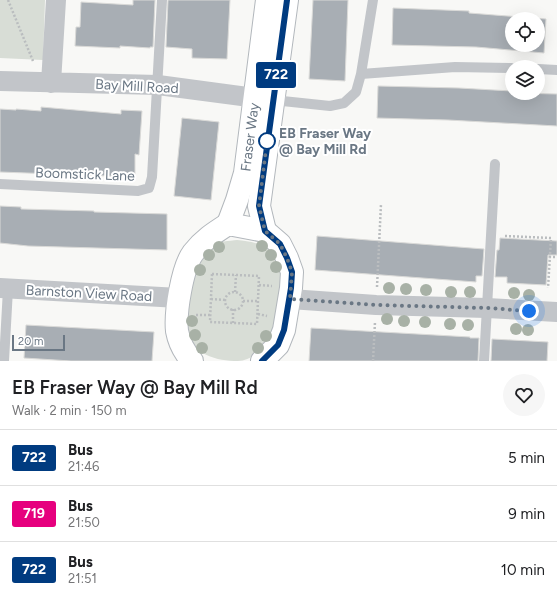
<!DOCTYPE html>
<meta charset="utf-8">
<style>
body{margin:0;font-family:Figtree,sans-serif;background:#f6f6f6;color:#202124;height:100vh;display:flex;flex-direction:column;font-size:15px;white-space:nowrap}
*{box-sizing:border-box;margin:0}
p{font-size:13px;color:#757577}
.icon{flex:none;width:22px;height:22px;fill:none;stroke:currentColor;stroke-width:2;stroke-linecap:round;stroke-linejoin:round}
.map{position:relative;height:361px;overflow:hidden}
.side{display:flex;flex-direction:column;background:#fff;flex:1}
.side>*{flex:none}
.badge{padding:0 8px;border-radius:3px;font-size:14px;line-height:26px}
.controls{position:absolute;left:505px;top:12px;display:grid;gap:8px}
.controls a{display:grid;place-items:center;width:40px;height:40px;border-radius:50%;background:#fff;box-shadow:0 4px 16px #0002;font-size:20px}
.scale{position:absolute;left:12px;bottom:10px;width:53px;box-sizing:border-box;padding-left:4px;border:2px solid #6a7784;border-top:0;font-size:11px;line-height:14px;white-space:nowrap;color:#6a7784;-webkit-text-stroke:3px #fff;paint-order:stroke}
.you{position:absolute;width:20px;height:20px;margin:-10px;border:3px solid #fff;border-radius:50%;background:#1a73e8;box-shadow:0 0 0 6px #1a73e833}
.map>.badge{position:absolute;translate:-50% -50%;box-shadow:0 0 0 2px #fff}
.round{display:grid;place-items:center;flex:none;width:42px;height:42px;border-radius:21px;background:#f6f6f6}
.summary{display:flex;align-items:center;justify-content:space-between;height:68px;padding:0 12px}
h1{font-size:19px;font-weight:600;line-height:30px}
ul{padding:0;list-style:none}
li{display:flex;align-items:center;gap:12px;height:56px;padding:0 12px;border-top:1px solid #e0e0e0}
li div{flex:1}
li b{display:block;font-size:15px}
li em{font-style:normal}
li .badge{min-width:44px;font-weight:700;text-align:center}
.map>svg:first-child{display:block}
.green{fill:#d8ddd6}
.building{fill:#a8aeb4;stroke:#dadad8;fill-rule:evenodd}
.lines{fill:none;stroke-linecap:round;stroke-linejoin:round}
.secondary-casing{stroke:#b2b7bc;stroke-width:24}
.path{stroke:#babdbf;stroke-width:2.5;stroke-dasharray:2 2;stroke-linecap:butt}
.lane{stroke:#c2c5c9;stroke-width:10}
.street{stroke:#c2c5c9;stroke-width:20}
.secondary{stroke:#fff;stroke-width:22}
.tree{fill:#a8b1a6}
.line-casing{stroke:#fff;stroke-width:9}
.line{stroke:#003b80;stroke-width:6}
.walk{stroke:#6a7784;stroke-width:4;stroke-dasharray:0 7.2}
.stop-dot{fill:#fff;stroke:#003b80;stroke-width:2}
.labels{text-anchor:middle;stroke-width:4;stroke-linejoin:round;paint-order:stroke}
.street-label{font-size:14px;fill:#6a7784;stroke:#fff}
.stop-label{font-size:14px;font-weight:bold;fill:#6a7784;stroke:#fff;text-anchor:start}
</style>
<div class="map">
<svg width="557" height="361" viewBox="0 0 557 361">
<rect width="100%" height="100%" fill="#f8f8f6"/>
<path class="green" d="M0 0H45L43 60 0 58Z
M237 240C254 242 270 244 279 260 281 264 282 273 282 278 282 286 276 325 273 332 268 345 253 361 238 361 217 361 192 355 188 331 186 320 189 309 190 298 193 278 196 261 211 246 217 241 230 241 237 240Z"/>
<path class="building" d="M133 0H155L153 47H150V48L120 46V48L75 46 76 27H80L81 2 133 5Z
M168 0H230L227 59 192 58V49L166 47Z
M313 0H348L345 81 309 79Z
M393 8 469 11V13L546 19 544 53 476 47 392 45ZM512 19H538V45H512Z
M378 86 459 88 512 91V93L557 94V126L448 120 377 118Z
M41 107 121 114V110L142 111 139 155 135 154V177L0 172V109L16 110V109L41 111Z
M182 118 219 122 211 200 174 196Z
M0 206 21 207V209L94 211V212L167 214V250L28 246 0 243Z
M317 236 484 249 482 276H476V282L315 270Z
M500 238 557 241V255H548L546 285 507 283V277H495L497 250H499Z
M26 325 154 332 152 361H71L24 358Z
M311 328 470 337V338H479L478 361H309Z
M492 339 548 342 547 361H491Z"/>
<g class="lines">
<g class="secondary-casing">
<g id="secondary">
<path id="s1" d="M228 224 237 200 245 173 267 0"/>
<path d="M265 231 259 206 287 0"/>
<path d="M192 361C185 353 179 342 177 331 175 313 182 268 193 253 203 240 214 233 228 224L265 231 280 244 287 258 292 272 291 288 284 330 278 345 262 361"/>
</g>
</g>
<path class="path" d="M8 0 33 61
M505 236 551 238 548 288
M549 257H557
M212 274 259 276 257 324 210 322Z
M259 285 272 286
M377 287 381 204
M235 292 236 275
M225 301a9 9 0 1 1 18 0a9 9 0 1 1-18 0Z
M211 299 226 300
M243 301H258
M258 314 267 316
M196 315H210
M233 323V309
M373 361 375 322"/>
<path class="lane" d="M538 69 557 70
M361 74 455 67 512 68
M273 100 330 106 344 103 356 92 361 74 373 0
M0 184 138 191 149 188 152 177 162 0
M4 361 8 289
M484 361 495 164"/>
<path class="street" d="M0 81 158 85 271 100
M51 83 56 0
M0 288 179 298
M290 299 376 305 487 308 557 312"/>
<use href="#secondary" class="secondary"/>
</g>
<g class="tree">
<circle cx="262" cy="246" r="6"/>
<circle cx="219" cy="247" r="6"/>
<circle cx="209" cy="255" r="6"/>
<circle cx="271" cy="255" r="6"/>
<circle cx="276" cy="267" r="6"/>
<circle cx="200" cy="270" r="6"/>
<circle cx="389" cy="288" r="6"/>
<circle cx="406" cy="289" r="6"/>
<circle cx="426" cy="290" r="6"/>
<circle cx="451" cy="292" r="6"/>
<circle cx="470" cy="292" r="6"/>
<circle cx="514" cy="293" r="6"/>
<circle cx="529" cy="295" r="6"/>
<circle cx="387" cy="319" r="6"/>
<circle cx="192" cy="321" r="6"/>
<circle cx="404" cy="321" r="6"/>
<circle cx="425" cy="322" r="6"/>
<circle cx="450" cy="324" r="6"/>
<circle cx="468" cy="325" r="6"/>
<circle cx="516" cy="329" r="6"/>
<circle cx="528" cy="330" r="6"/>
<circle cx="195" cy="335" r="6"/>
<circle cx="266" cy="336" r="6"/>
<circle cx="202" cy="348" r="6"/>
<circle cx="258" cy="348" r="6"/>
</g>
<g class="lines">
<g class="line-casing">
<path id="line" d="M262 361 278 345 284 330 291 288 292 272 287 258 280 244 265 231 259 206 287 0"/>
</g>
<use href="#line" class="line"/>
<path class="walk" d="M267 141 259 206 265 231 280 244 287 258 292 272 290 299 376 305 487 308 529 311"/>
</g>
<circle class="stop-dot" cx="267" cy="141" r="8"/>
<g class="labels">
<g class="street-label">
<text transform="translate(137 86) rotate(3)" y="5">Bay Mill Road</text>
<text dy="5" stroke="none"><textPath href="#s1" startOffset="90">Fraser Way</textPath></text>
<text transform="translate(85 174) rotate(2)" y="5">Boomstick Lane</text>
<text transform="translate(89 293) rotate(3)" y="5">Barnston View Road</text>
</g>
<g class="stop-label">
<text x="279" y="138">EB Fraser Way<tspan x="279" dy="16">@ Bay Mill Rd</tspan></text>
</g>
</g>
</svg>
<div class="controls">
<a><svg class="icon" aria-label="locate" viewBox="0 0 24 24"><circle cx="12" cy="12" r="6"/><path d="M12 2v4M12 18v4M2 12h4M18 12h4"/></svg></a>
<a><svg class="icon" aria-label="layers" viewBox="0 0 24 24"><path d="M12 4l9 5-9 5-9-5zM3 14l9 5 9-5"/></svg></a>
</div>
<div class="scale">20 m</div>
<div class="you" style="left:529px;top:311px"></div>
<b class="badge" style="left:276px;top:75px;background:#003b80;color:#fff">722</b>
</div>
<section class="side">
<div class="summary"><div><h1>EB Fraser Way @ Bay Mill Rd</h1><p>Walk · 2 min · 150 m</p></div><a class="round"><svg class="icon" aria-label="heart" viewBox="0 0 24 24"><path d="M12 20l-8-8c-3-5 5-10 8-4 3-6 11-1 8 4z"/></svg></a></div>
<ul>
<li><span class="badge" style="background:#003b80;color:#fff">722</span><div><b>Bus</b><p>21:46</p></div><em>5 min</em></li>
<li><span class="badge" style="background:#e6007e;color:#fff">719</span><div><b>Bus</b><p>21:50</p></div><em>9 min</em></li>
<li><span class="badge" style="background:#003b80;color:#fff">722</span><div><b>Bus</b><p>21:51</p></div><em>10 min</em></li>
</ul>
</section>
